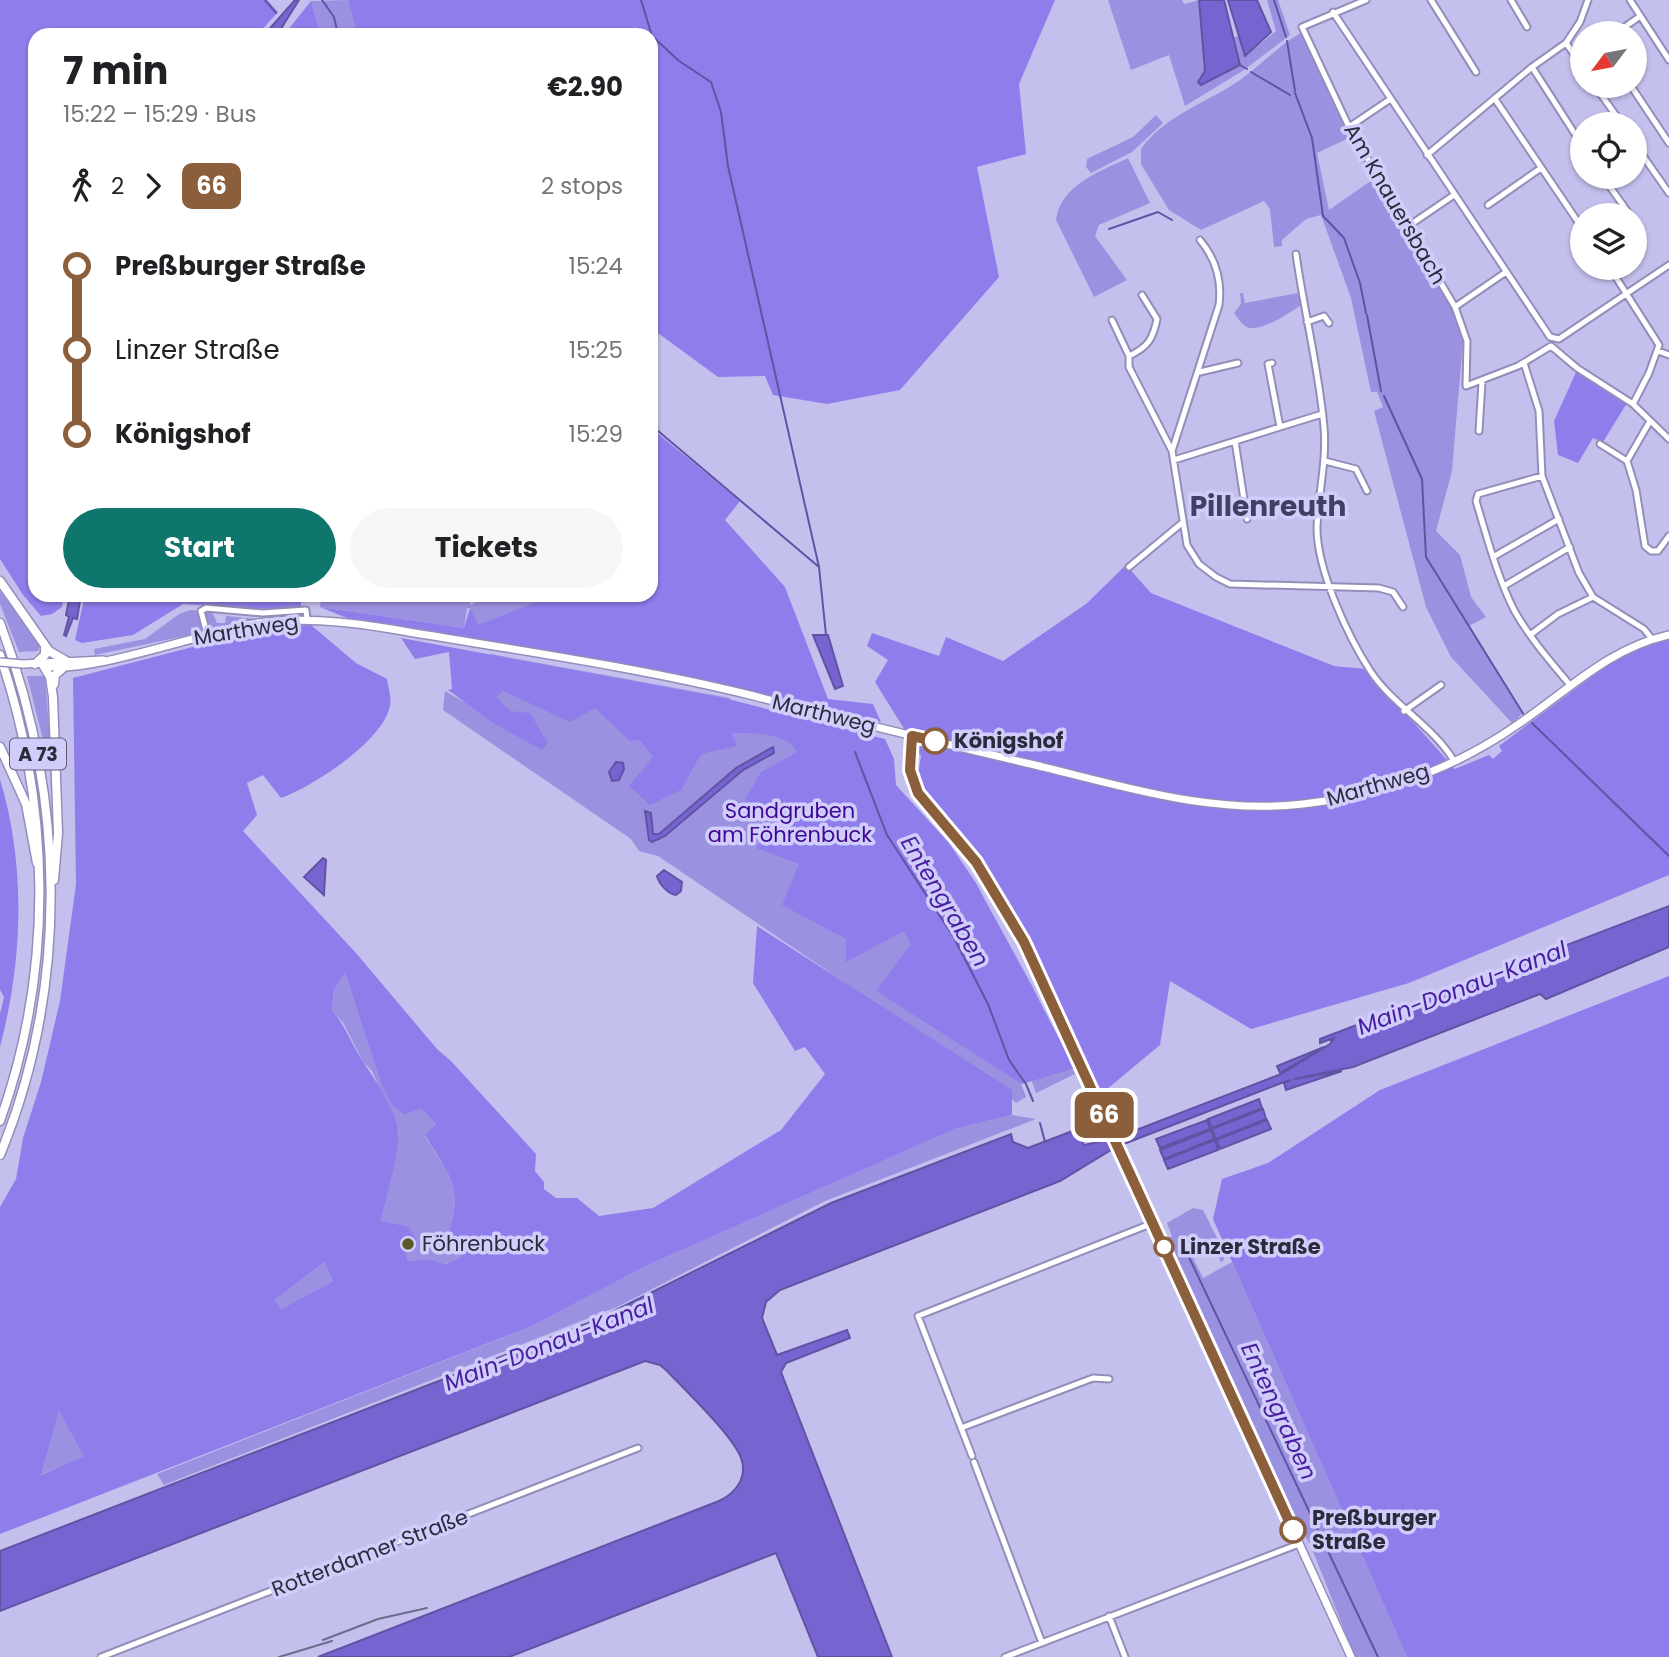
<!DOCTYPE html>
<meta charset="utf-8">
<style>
body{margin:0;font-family:Poppins,sans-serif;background:#f6f6f6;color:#202124;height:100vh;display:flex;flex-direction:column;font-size:26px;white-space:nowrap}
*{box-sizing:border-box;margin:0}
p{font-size:23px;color:#757577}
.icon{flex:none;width:38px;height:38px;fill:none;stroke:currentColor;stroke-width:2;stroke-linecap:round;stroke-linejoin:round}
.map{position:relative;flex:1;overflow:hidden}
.details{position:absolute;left:28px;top:28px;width:630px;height:574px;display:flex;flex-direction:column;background:#fff;border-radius:21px;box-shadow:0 2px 5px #0004}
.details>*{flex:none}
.badge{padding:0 14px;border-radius:10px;font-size:24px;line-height:46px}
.needle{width:46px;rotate:238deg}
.buttons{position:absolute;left:1570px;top:21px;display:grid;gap:14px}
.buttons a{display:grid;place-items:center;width:77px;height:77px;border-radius:50%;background:#fff;box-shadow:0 2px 5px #0004;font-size:35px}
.map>.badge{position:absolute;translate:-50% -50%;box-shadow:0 0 0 4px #fff}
.legs{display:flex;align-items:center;gap:10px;height:77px;padding:0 35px;font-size:23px}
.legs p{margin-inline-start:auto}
.overview{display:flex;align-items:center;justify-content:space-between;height:119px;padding:0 35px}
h1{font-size:38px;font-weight:700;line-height:52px}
.primary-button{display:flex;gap:14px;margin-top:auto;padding:14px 35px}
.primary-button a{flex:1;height:80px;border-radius:42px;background:#0f766e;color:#fff;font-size:28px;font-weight:700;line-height:80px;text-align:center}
.primary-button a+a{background:#f6f6f6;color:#202124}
ul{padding:0 35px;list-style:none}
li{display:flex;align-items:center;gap:24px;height:84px;font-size:26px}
li i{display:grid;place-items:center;width:10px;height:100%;margin:0 9px;background:currentColor}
li i::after{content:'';width:18px;height:18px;margin:-9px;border:5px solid;border-radius:50%;background:#fff}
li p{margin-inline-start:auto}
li:first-child i{background:linear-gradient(#0000 50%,currentColor 0)}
li:last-child i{background:linear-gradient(currentColor 50%,#0000 0)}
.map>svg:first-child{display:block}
.green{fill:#9b91e1;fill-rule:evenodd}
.forest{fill:#8f7deb;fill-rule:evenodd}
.water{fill:#7864d0;stroke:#6153a4;stroke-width:2}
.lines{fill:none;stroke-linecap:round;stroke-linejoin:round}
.stream{stroke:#6153a4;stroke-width:2}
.minor-casing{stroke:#928eb9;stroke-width:9}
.major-casing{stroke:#928eb9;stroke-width:10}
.highway-casing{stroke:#928eb9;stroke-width:11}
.minor{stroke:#fff;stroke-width:5}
.major{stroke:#fff;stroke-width:7}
.highway{stroke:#fff;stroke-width:8}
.rail{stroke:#6d6b89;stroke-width:2}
.major-bridge-casing{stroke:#928eb9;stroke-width:10;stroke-linecap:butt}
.major-bridge{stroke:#fff;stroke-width:7}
.line-1-casing{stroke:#fff;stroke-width:16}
.line-1{stroke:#8b5e3c;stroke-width:10}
.stop-1-dot{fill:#fff;stroke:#8b5e3c;stroke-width:3.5}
.poi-dot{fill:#5b5a27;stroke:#d1cdfb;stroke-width:2.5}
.labels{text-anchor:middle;stroke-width:7;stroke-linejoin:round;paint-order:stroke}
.shield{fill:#d1cdfb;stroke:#5e5c75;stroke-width:2}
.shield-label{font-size:19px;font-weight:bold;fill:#2c2b3c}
.street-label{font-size:21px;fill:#2c2b3c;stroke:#d1cdfb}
.stop-label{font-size:21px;font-weight:bold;fill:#2c2b3c;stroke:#d1cdfb;text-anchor:start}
.park-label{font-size:21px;fill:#3e0892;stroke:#d1cdfb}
.poi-label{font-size:21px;fill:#2c2b3c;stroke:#d1cdfb;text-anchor:start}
.water-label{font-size:23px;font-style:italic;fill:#481fa1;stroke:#d1cdfb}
.district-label{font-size:28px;font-weight:bold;fill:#423e64;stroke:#d1cdfb}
</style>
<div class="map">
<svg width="1669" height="1657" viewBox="0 0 1669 1657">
<rect width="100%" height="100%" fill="#c4c0ee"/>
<path class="green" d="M348 0 357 35H321L311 1Z
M1108 0H1182L1184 4 1199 0 1205 71 1240 65 1234 37 1240 36 1245 56 1276 31 1267 0H1278L1290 35 1244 70 1185 106 1169 55 1131 70Z
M1301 33 1346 126 1464 329 1452 471 1436 531 1460 555 1471 597 1486 617 1469 626 1523 713 1512 723 1451 657 1426 607 1374 411 1383 407 1377 392H1371L1351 298 1321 215 1306 219 1282 240V246L1274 247 1270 209 1264 201 1201 230 1169 210 1141 164V149C1164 116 1208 102 1240 80 1261 65 1279 45 1301 33ZM1349 138 1372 180 1329 210 1317 153Z
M1156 115 1163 123 1132 152 1091 173 1086 167 1087 159 1133 137Z
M1128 158 1150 203 1099 225 1095 236 1127 280 1094 297 1056 220C1060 185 1101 171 1128 158Z
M1240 293H1243L1245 303 1298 293 1301 305C1290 313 1257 335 1245 326 1241 323 1237 317 1234 313L1241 304Z
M0 591 40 644 38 651 19 652 0 604Z
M471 595 470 605 493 595H553L477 626 470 608 467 609 464 628 320 607 321 600 301 596Z
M190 610 212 612 217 623H225L226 616 256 619V621L95 655 94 649 145 639 179 614Z
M491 654 730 698V703L886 780 996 920 1033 987 1075 1074 1036 1093 1030 1076 1020 1081 1026 1097 1016 1103 993 1083 658 856 639 851 631 839 443 710 445 691 464 702Z
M27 676H45L53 780Z
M345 971 382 1086 391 1104 421 1109 436 1124 425 1136C449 1176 464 1186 448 1235L461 1257 444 1264 429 1259 408 1261 405 1248 381 1221 399 1133 372 1071 363 1062 344 1024 332 1010 334 990Z
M1012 1115 1036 1119 825 1201 617 1307 164 1485 157 1474 532 1326 646 1266 955 1129Z
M1193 1208 1203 1210 1221 1246 1224 1260 1221 1262 1209 1240 1188 1248 1203 1278 1232 1262 1407 1657H1355L1312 1549 1263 1455 1165 1241 1172 1236 1167 1223Z
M324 1262 333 1281 281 1309 275 1300Z
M59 1410 85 1456 40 1475Z"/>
<path class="forest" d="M0 0H267L278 12 257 35H35V595H64L62 607 52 614 41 616 23 595 0 559Z
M348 0H1055L1019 84 1026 154 977 167 999 277 900 390 827 404 773 395 765 376 718 377 651 328V35H357Z
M311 1 321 35H284Z
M1577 370 1627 403 1603 442 1593 438 1578 463 1558 455 1554 421Z
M651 428 740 501 725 520 785 587 828 699 873 704 881 722 758 694 347 618 320 607 464 628 470 608 478 625 553 595H651V556L657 510 651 509Z
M1126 565 1151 593 1334 666 1366 669 1455 769 1489 755 1493 759 1502 751 1499 746 1618 657 1669 639V875L1409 983 1251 1029 1170 981 1160 1045 1100 1095 1012 909 978 859 926 795 918 776 921 756 875 682 888 660 867 646 872 633 939 656 946 637 1003 661 1086 604Z
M85 595H301V608L267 609 183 604 133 635 82 643 75 640Z
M311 625 356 663 387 679C388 687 392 698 390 706 383 741 314 786 281 798L263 775 247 783 257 815 243 831 356 953 437 1049 451 1061 536 1154 535 1171 544 1182V1189L556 1198H577L599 1216 653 1208 781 1130 825 1074 805 1047 795 1051 753 983 757 926 1012 1090V1115L955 1129 646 1266 532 1326 0 1534V1207L16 1179 23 1138 41 1082 60 1001 76 884 73 678 269 627ZM345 972 382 1086 391 1104 404 1114 421 1109 436 1124 425 1135C449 1176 464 1186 448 1235L461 1257 445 1264 429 1259 408 1261 405 1248 416 1240 409 1227 381 1221C385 1201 401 1148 398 1131 394 1105 376 1082 362 1060 351 1043 345 1025 332 1010L334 990ZM324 1262 333 1281 281 1309 275 1300ZM59 1411 84 1456 41 1475V1474Z
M401 638 724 698 885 739 894 759 896 785 949 843 976 883 1075 1068 1022 1084 876 991 911 944 904 931 846 962V939L782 905 799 864 756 848 777 822 745 800 761 772 797 752C786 732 752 733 732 733L737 746 701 754 681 790 650 805 629 786 653 757 640 740 630 741 595 708 570 722 503 691 496 697 510 711 530 713 548 743 542 750 493 723 448 690 452 689 449 652 415 659Z
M0 779C26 866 23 960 0 1047V1014L4 997 0 990Z
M1669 976V1657H1407L1213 1219 1222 1179 1268 1163 1380 1090Z"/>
<path class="water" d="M295 0H299L277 35H264Z
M1199 0H1224L1240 65 1201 85 1198 82 1205 71Z
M1228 0H1257L1271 32 1245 56Z
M70 595H81L77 619 73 618 66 636 64 635 69 617 66 615Z
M813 635H828L843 686 835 689Z
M773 747 774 753 743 770 665 836 652 842 649 840 645 811 651 813 653 834H659L736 768Z
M616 762 623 763 624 769 619 780 612 781 609 772Z
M323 858 326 860 324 895 304 877Z
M664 870 682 882 681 891 676 895C668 894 659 884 657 876Z
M1669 906V947L1546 999 1540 994 1353 1067 1294 1079 1342 1071 1286 1090 1284 1083 1291 1080 1284 1082 1116 1147 1060 1181 780 1290 766 1302 762 1318 777 1355 847 1330 850 1338 786 1363 781 1372 892 1657H818L776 1553 509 1657H318L719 1501C736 1493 748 1477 741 1458 733 1436 685 1390 667 1371L660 1365 645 1361 0 1611V1551L596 1320 831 1203 1011 1134 1013 1142 1028 1148 1075 1130 1084 1145 1113 1139 1281 1074 1330 1044 1334 1038 1320 1043V1039Z
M1324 1047 1280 1073 1277 1066Z
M1259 1099 1262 1108 1212 1128 1208 1119Z
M1263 1109 1266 1119 1216 1139 1212 1129Z
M1207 1120 1210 1129 1160 1148 1156 1139Z
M1267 1120 1271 1129 1220 1149 1216 1140Z
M1211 1130 1214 1139 1164 1159 1160 1150Z
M1215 1140 1218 1150 1168 1169 1164 1160Z"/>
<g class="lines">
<path class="stream" d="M265 0 276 13
M322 0 334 17 338 35
M641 0 652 36 679 61 711 82 721 112 728 166 819 567
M1274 0 1286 37
M1287 41 1295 91
M1240 65 1247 69
M1251 72 1290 95
M1295 93 1312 138 1323 216 1344 238 1360 283 1366 313
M1109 229 1158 212 1172 220
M1367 315 1381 391
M1384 396 1422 479 1426 557 1524 715
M651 425 819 567 826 635
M1532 723 1669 856
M855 752 887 835 953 936 988 1004 1009 1060 1026 1084 1033 1101
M1040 1123 1045 1142
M1188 1255 1378 1657"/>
<g class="minor-casing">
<path id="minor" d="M1366 0 1302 27 1349 127 1455 307 1467 341 1466 386 1518 366 1551 346 1577 368 1633 404 1669 439
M1431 0 1476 72
M1511 0 1527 27
M1630 0 1669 60
M1333 12 1550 337 1559 339 1669 265
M1616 33 1639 17
M1566 43 1582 66
M1532 67 1582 145
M1595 86 1622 124
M1631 86 1669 143
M1495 99 1582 228
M1349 127 1389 100
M1634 143 1669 193
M1427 155 1532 67 1566 43 1580 22 1588 0
M1603 177 1630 215
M1488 205 1541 168
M1407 227 1454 195
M1200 240C1216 259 1222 281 1219 305L1172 451 1187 545 1199 564 1216 577 1230 584 1379 588 1393 592 1403 607
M1296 254C1304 312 1319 369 1324 427 1327 462 1318 494 1317 528 1317 570 1348 637 1371 672 1394 706 1433 726 1454 761
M1610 268 1659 345 1649 373 1633 404
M1455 307 1506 272
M1112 320 1129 356V367L1172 451
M1307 322 1324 316 1329 323
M1658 351 1669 355
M1129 356C1148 347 1153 339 1157 319L1142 295
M1272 363 1268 364 1280 427
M1524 363 1539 411 1542 476 1579 573 1593 597 1644 629 1652 639
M1200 372 1238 363
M1650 421 1627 461 1636 490 1645 546 1651 551H1658L1669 536
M1479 431 1482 382
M1235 441 1247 519
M1600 444 1627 461
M1174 460 1322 414
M1325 461 1356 469 1367 491
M1542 476 1478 494 1476 501C1487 537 1497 576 1514 610 1529 637 1550 661 1570 685
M1493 557 1559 519
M1129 567 1182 523
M1504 586 1570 547
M207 634 201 611 206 608 263 613 306 610 307 619
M1530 635 1558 614 1593 597
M1404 711 1441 685
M961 1428 1093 1378 1109 1379
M972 1456 918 1316 1153 1223
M974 1462 1042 1643
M1109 1616 1125 1657
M101 1657 638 1448
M1005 1657 1299 1544"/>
</g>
<g class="major-casing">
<path id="major" d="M23 664 103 660
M43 665C78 678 211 630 258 623 301 617 343 621 385 628 508 649 633 666 754 696 847 720 941 743 1035 765 1123 786 1212 815 1303 804 1380 795 1454 769 1517 725 1568 691 1607 649 1669 635
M912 736 910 770 916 788 976 862 1024 942 1351 1657"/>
</g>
<g class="highway-casing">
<path id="highway" d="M0 581 49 651 68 662
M0 623C65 794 70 985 0 1155
M0 655C51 806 54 970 0 1121
M35 664 45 655V647
M43 665 50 677 53 697 58 833 54 880
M54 684 55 675 62 669
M0 747 26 804 37 863"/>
</g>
<use href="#minor" class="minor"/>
<use href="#major" class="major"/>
<use href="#highway" class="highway"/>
<path class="rail" d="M323 1640 378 1619 427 1608
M279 1657 332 1641"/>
<g class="major-bridge-casing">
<path id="major-bridge" d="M0 662 23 664"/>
</g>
<use href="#major-bridge" class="major-bridge"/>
</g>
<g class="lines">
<g class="line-1-casing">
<path id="line-1" d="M935 741 912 736 910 770 918 793 976 862 1024 942 1293 1530"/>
</g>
<use href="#line-1" class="line-1"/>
</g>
<g class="stop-1-dot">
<circle cx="935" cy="741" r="12"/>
<circle cx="1164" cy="1247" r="9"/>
<circle cx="1293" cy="1530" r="12"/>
</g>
<circle class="poi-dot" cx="408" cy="1244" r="7"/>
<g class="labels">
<rect class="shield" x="10" y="738.5" width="56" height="31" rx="5"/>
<g class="shield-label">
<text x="38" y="761">A 73</text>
</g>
<g class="street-label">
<text transform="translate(1395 204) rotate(60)" y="7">Am Knauersbach</text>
<text transform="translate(246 630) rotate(-9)" y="7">Marthweg</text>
<text transform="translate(824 714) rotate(14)" y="7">Marthweg</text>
<text transform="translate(1378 785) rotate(-16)" y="7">Marthweg</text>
<text transform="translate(370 1553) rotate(-21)" y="7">Rotterdamer Straße</text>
</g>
<g class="stop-label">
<text x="954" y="748">Königshof</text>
<text x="1180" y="1254">Linzer Straße</text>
<text x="1312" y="1525">Preßburger<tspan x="1312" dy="24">Straße</tspan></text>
</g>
<g class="park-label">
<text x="790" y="818">Sandgruben<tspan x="790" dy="24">am Föhrenbuck</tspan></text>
</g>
<g class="poi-label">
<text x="422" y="1251">Föhrenbuck</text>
</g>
<g class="water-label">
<text transform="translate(945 901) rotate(59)" y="8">Entengraben</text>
<text transform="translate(1462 988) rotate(-21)" y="8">Main-Donau-Kanal</text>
<text transform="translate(549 1344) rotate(-21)" y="8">Main-Donau-Kanal</text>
<text transform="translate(1279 1411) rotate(65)" y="8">Entengraben</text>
</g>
<g class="district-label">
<text x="1268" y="516">Pillenreuth</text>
</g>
</g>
</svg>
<div class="buttons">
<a><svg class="needle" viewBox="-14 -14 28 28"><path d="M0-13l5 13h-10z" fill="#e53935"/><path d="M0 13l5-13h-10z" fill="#757577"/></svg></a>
<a><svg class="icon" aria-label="locate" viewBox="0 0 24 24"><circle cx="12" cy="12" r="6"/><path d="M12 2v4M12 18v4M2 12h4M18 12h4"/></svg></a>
<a><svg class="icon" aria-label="layers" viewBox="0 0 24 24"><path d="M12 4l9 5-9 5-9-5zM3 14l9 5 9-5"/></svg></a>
</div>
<b class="badge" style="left:1104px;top:1115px;background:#8b5e3c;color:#fff">66</b>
<section class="details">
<div class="overview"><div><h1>7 min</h1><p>15:22 – 15:29 · Bus</p></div><b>€2.90</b></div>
<div class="legs"><svg class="icon" aria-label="walk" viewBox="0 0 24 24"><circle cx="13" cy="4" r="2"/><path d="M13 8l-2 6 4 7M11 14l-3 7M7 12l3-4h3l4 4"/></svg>2<svg class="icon" aria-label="forward" viewBox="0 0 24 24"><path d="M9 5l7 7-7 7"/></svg><b class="badge" style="background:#8b5e3c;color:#fff">66</b><p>2 stops</p></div>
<ul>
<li><i style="color:#8b5e3c"></i><b>Preßburger Straße</b><p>15:24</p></li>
<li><i style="color:#8b5e3c"></i><span>Linzer Straße</span><p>15:25</p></li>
<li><i style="color:#8b5e3c"></i><b>Königshof</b><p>15:29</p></li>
</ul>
<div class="primary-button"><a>Start</a><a>Tickets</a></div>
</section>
</div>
